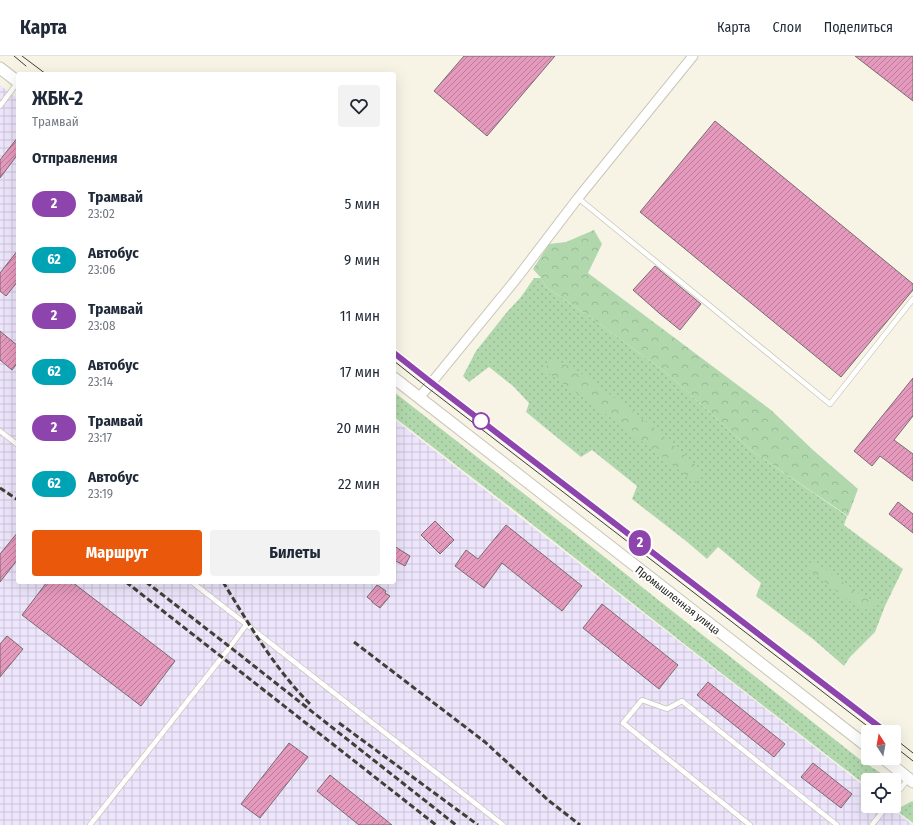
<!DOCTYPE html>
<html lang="ru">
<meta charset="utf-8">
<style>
body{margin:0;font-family:"Fira Sans Condensed",sans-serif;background:#f2f2f3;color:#1f2937;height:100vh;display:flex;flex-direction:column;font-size:15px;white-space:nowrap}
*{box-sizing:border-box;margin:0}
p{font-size:13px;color:#747a83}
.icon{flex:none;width:22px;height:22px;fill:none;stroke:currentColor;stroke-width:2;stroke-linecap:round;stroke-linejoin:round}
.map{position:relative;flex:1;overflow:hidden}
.side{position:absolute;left:16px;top:16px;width:380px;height:512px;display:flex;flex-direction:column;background:#fff;border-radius:4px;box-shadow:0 4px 16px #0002}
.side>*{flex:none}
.badge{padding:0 8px;border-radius:13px;font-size:14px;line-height:26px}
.needle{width:26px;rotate:349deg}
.buttons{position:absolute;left:861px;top:669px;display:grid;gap:8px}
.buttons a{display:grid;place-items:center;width:40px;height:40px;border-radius:4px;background:#fff;box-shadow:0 4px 16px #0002;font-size:20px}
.map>.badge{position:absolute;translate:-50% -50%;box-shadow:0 0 0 2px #fff}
h2{padding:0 16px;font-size:15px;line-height:36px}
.round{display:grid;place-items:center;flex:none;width:42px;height:42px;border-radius:4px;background:#f2f2f3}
.headline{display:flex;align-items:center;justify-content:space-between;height:68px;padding:0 16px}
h1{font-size:19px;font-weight:700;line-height:30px}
.cta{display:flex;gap:8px;margin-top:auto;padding:8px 16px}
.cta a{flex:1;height:46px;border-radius:4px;background:#ea580c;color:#fff;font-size:16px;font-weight:700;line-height:46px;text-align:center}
.cta a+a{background:#f2f2f3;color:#1f2937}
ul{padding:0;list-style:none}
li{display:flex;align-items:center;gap:12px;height:56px;padding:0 16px}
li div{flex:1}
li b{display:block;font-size:15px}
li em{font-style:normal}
li .badge{min-width:44px;font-weight:700;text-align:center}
header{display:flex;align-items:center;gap:24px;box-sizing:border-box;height:56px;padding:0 20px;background:#fff;border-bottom:1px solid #e0e1e3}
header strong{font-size:19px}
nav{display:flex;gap:22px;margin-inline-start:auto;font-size:14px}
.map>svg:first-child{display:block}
.industrial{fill:url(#industrial-grid)}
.green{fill:url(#green-dots)}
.forest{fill:url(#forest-crowns)}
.building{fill:url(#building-hatch);stroke:#786b71}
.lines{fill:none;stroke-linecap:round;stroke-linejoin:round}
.service-casing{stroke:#c9c6b8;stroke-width:6}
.minor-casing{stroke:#c9c6b8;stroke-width:11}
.tertiary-casing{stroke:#c9c6b8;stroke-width:13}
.service{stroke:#fff;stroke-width:4.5}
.minor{stroke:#fff;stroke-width:9}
.tertiary{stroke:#fff;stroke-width:11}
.tram{stroke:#403f38;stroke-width:1}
.rail{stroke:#403f38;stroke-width:3;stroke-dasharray:6 3;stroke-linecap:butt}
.line-casing{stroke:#fff;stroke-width:9}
.line{stroke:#8e44ad;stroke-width:6}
.stop-dot{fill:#fff;stroke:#8e44ad;stroke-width:2}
.labels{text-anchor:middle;stroke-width:4;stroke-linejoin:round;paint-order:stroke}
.street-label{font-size:11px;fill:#26251f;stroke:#fff}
</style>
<header>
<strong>Карта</strong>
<nav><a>Карта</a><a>Слои</a><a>Поделиться</a></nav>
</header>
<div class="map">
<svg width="913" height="769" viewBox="0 0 913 769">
<defs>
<pattern id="industrial-grid" width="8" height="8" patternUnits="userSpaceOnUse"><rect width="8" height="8" fill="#ede5fb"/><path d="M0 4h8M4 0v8" fill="none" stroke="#cbc4d7"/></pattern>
<pattern id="green-dots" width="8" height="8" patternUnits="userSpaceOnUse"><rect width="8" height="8" fill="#b1d8ad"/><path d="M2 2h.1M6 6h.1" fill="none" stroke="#98b994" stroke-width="1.8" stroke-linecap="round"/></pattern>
<pattern id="forest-crowns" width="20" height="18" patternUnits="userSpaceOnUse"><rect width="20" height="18" fill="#b1d8ad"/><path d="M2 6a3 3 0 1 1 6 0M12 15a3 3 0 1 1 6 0" fill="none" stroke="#98b994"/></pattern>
<pattern id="building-hatch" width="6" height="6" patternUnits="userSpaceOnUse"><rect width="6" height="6" fill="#e599bd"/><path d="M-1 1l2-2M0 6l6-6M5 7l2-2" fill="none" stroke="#b97d99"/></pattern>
</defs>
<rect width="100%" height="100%" fill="#f7f4e6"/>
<path class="industrial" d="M0 29 18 43V526H394V363L868 733V750H889L913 769H0Z"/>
<path class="green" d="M534 222H541L546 231 593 263 668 318 752 395 847 460 844 469 903 513 885 550 875 576 850 601 844 610 813 583 756 540 761 527 718 491 707 503 686 485 632 443 637 430 592 394 581 401 526 356 529 347 513 330 489 311 469 326 463 320 476 295 507 256 521 241Z
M394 336 592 491 647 535 862 705 884 719V724H868V731L716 613 514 454 394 361Z
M912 745 913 746V767L896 754Z"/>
<path class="forest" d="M594 174 602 188 588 217 771 354 813 394 858 433 848 460 752 395 668 318 593 263 546 231 541 222 533 213 549 188 566 186Z
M553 302 584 319 653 371 702 415 696 427 594 349 544 314Z
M814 505 866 543 878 542 875 550 862 555 807 512Z"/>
<path class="building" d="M464 0H555L487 80 434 35Z
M855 0H913V45Z
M715 65 913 228V234L841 321 640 156Z
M18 81V98L0 122V104Z
M18 194V225L6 240 0 235V217Z
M655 210 701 248 680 274 659 257 633 234Z
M0 275 18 290V306L12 314 0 304Z
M913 322V360L894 384 913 398V425L880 400 872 410 854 395Z
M898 446 913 458V477L889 458Z
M435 465 454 484 440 498 421 479Z
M506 469 582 530 562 555 502 507 484 532 455 510 466 494 478 503Z
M18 476V503L0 526V498Z
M394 490 410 500 405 510 394 504Z
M47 526H72L175 605 141 650 22 559Z
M377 529 386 535 385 537 390 540 380 552 372 546V545L367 541Z
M602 548 678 609 659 633 583 572Z
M7 580 23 593 0 621V588Z
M708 626 785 688 774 701 697 639Z
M289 687 308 701 260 762 241 748Z
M813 707 852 738 841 752 801 721Z
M330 719 392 769H359L317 735Z"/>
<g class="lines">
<g class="service-casing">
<path id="service" d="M0 50 18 26
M578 142 830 348 913 243
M0 375 18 389
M192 526 503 769
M894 741 909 722
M90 769 230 591 246 569
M750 769 623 667 642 644 667 653 682 645 837 769
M872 769 887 750"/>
</g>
<g class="minor-casing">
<path id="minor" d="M419 342 517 222 578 142 693 0"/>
</g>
<g class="tertiary-casing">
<path id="tertiary" d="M0 12 18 26
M394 322 868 691
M883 702 913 726"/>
</g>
<use href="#service" class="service"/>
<use href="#minor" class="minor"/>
<use href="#tertiary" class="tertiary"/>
<path class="tram" d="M14 0 26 10
M22 0 46 18
M394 297 431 327 886 676
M394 305 428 332 875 676
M894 682 913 697
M894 690 913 705"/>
<path class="rail" d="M0 432 18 444
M126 526 436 769
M146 526 230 591 456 769
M223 526C249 568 274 612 310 648
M354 586 485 686 548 744 580 769
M339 667 478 769"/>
</g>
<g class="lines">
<g class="line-casing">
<path id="line" d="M394 297 432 327 886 676"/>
</g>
<use href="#line" class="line"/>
</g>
<circle class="stop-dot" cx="481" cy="365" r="8"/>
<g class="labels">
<g class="street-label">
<text transform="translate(678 544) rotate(38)" y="4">Промышленная улица</text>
</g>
</g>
</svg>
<div class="buttons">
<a><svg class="needle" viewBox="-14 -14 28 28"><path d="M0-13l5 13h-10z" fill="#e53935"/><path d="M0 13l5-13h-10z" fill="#747a83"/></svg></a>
<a><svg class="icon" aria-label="locate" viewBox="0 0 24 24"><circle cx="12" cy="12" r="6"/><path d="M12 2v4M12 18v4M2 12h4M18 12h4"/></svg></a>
</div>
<b class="badge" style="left:640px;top:487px;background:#8e44ad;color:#fff">2</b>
<section class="side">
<div class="headline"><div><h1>ЖБК-2</h1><p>Трамвай</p></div><a class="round"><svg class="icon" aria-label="heart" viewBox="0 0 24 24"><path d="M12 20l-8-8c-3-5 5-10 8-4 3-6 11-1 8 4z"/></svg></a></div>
<h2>Отправления</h2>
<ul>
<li><span class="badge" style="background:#8e44ad;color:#fff">2</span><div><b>Трамвай</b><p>23:02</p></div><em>5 мин</em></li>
<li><span class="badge" style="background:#00a3b4;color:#fff">62</span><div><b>Автобус</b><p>23:06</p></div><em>9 мин</em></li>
<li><span class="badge" style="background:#8e44ad;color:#fff">2</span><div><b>Трамвай</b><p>23:08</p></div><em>11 мин</em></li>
<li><span class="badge" style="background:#00a3b4;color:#fff">62</span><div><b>Автобус</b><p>23:14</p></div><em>17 мин</em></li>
<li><span class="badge" style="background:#8e44ad;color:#fff">2</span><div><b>Трамвай</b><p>23:17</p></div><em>20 мин</em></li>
<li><span class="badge" style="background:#00a3b4;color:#fff">62</span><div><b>Автобус</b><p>23:19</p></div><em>22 мин</em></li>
</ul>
<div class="cta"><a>Маршрут</a><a>Билеты</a></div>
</section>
</div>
